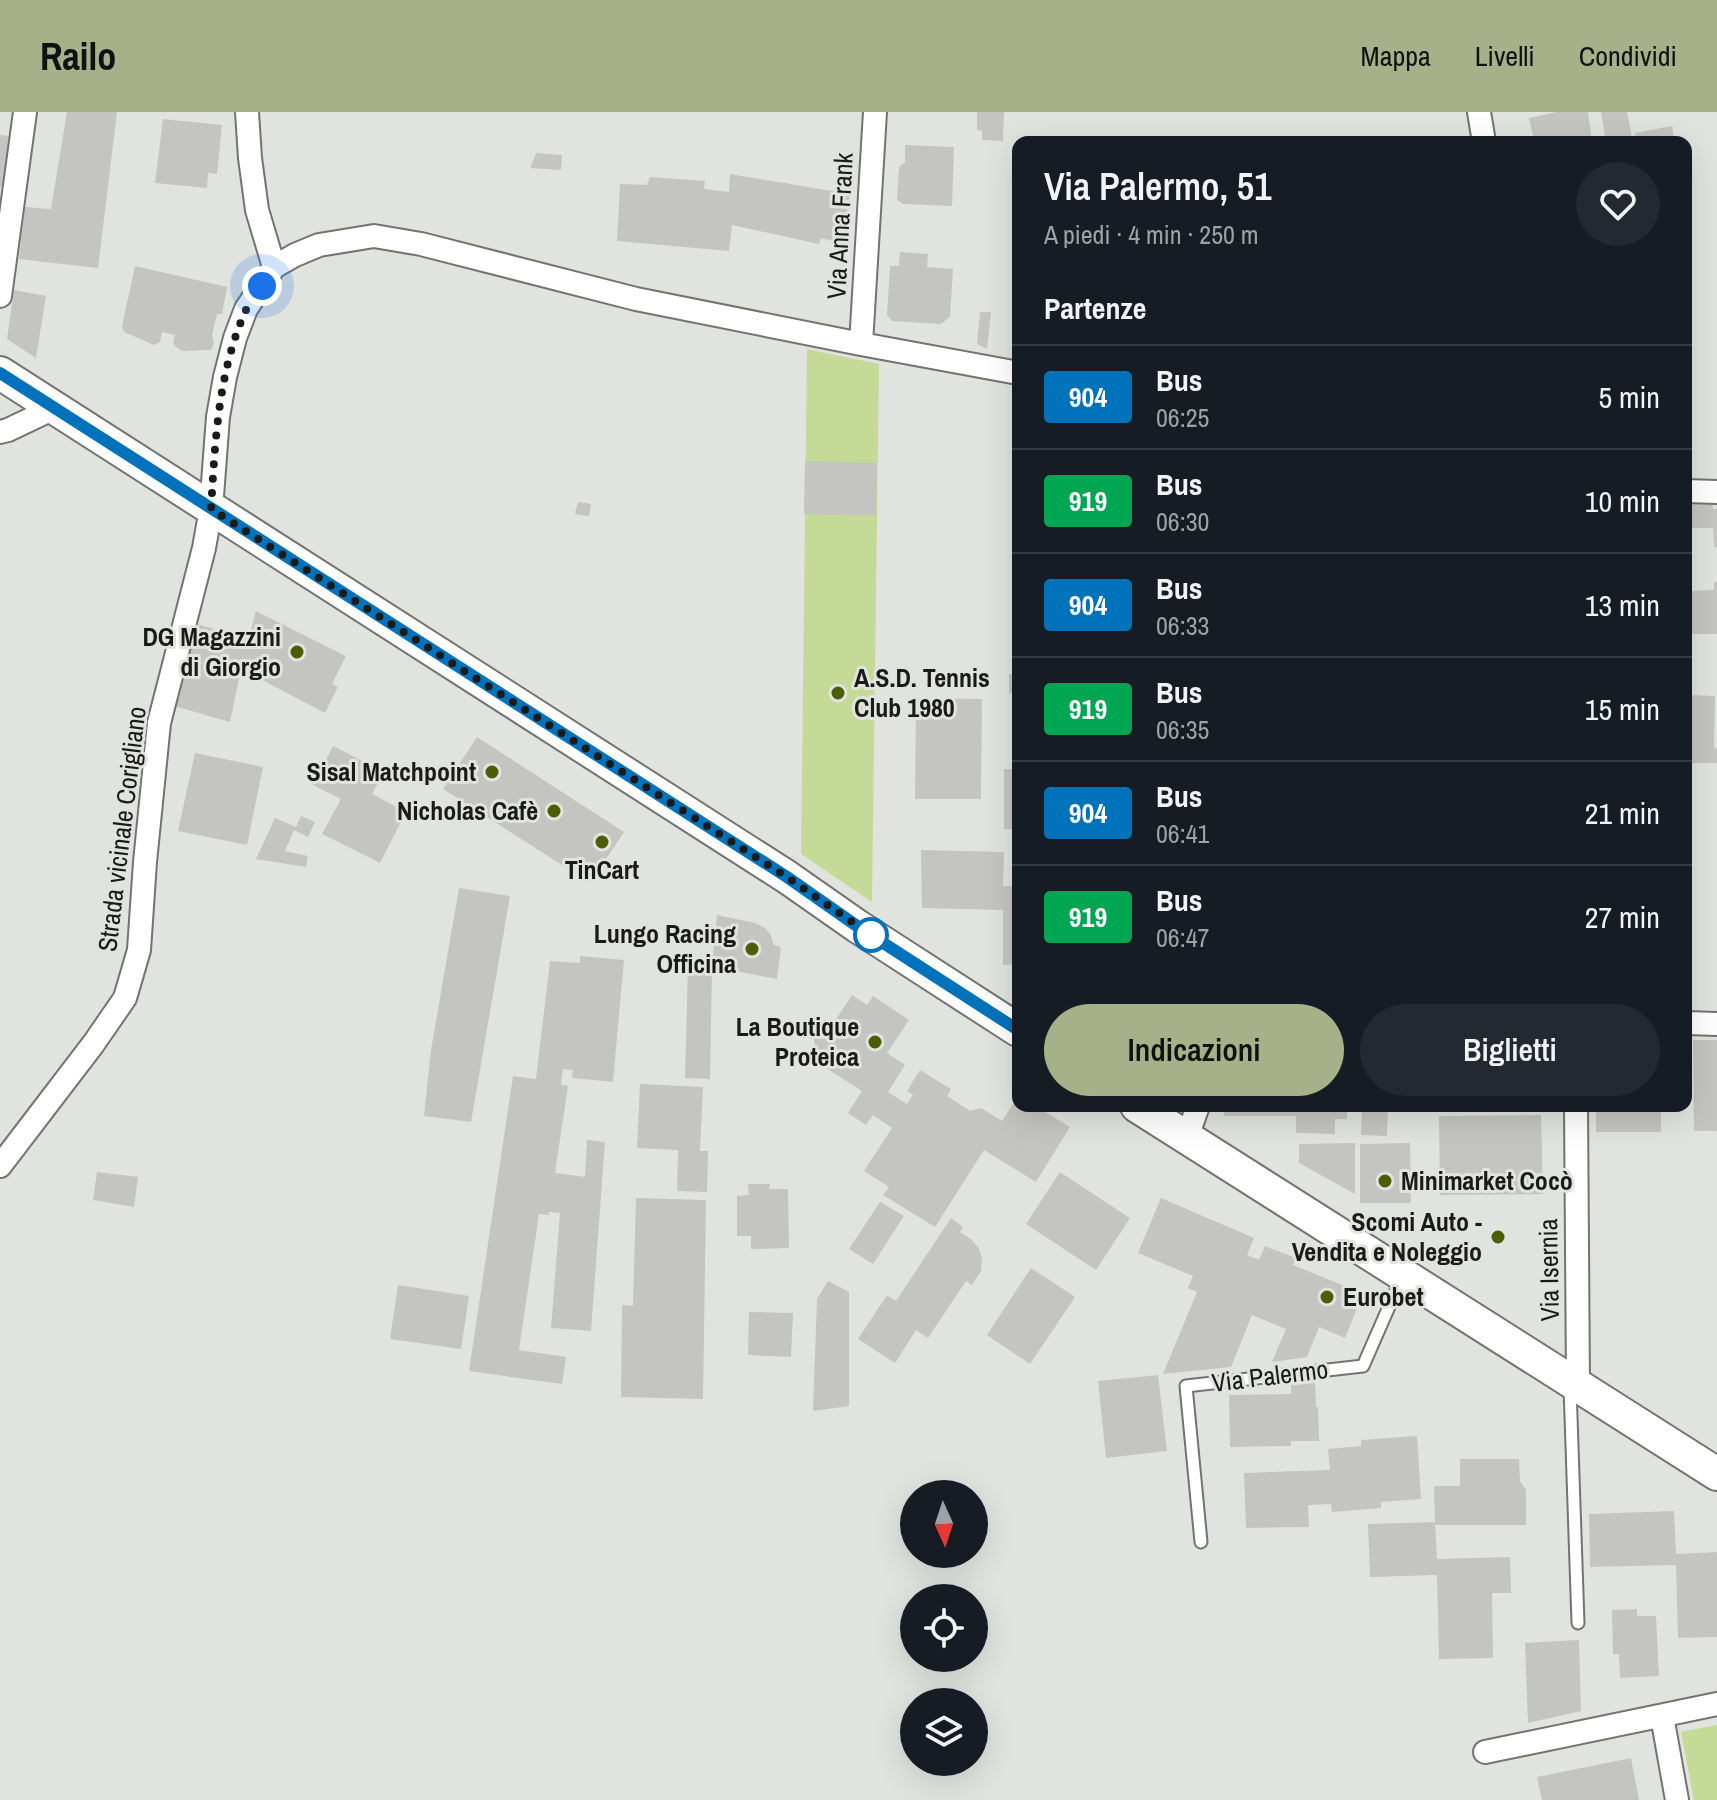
<!DOCTYPE html>
<html lang="it">
<meta charset="utf-8">
<style>
body{margin:0;font-family:"Archivo Narrow",sans-serif;background:#242831;color:#f1f3f6;height:100vh;display:flex;flex-direction:column;font-size:30px;white-space:nowrap}
*{box-sizing:border-box;margin:0}
p{font-size:26px;color:#9ea1a6}
.icon{flex:none;width:44px;height:44px;fill:none;stroke:currentColor;stroke-width:2;stroke-linecap:round;stroke-linejoin:round}
.map{position:relative;flex:1;overflow:hidden}
.panel{position:absolute;left:1012px;top:24px;width:680px;height:976px;display:flex;flex-direction:column;background:#171b24;border-radius:16px;box-shadow:0 8px 32px #0002}
.panel>*{flex:none}
.badge{padding:0 16px;border-radius:6px;font-size:28px;line-height:52px}
.needle{width:52px;rotate:177deg}
.controls{position:absolute;left:900px;top:1368px;display:grid;gap:16px}
.controls a{display:grid;place-items:center;width:88px;height:88px;border-radius:50%;background:#171b24;box-shadow:0 8px 32px #0002;font-size:40px}
.you{position:absolute;width:40px;height:40px;margin:-20px;border:6px solid #fff;border-radius:50%;background:#1a73e8;box-shadow:0 0 0 12px #1a73e833}
.map>.badge{position:absolute;translate:-50% -50%;box-shadow:0 0 0 4px #fff}
h2{padding:0 32px;font-size:30px;line-height:72px}
.round{display:grid;place-items:center;flex:none;width:84px;height:84px;border-radius:42px;background:#242831}
.summary{display:flex;align-items:center;justify-content:space-between;height:136px;padding:0 32px}
h1{font-size:38px;font-weight:600;line-height:60px}
.button{display:flex;gap:16px;margin-top:auto;padding:16px 32px}
.button a{flex:1;height:92px;border-radius:48px;background:#a6b089;color:#111;font-size:32px;font-weight:600;line-height:92px;text-align:center}
.button a+a{background:#242831;color:#f1f3f6}
ul{padding:0;list-style:none}
li{display:flex;align-items:center;gap:24px;height:104px;padding:0 32px;border-top:2px solid #363941}
li div{flex:1}
li b{display:block;font-size:30px}
li em{font-style:normal}
li .badge{min-width:88px;font-weight:700;text-align:center}
header{display:flex;align-items:center;gap:48px;box-sizing:border-box;height:112px;padding:0 40px;background:#a6b089;color:#111}
header strong{font-size:38px}
nav{display:flex;gap:44px;margin-inline-start:auto;font-size:28px}
.map>svg:first-child{display:block}
.green{fill:#c5da97}
.building{fill:#c4c5c1}
.lines{fill:none;stroke-linecap:round;stroke-linejoin:round}
.service-casing{stroke:#737470;stroke-width:15}
.minor-casing{stroke:#737470;stroke-width:26}
.secondary-casing{stroke:#737470;stroke-width:36}
.service{stroke:#fff;stroke-width:11}
.minor{stroke:#fff;stroke-width:22}
.secondary{stroke:#fff;stroke-width:32}
.line-casing{stroke:#fff;stroke-width:18}
.line{stroke:#0072bc;stroke-width:12}
.walk{stroke:#1a1a19;stroke-width:8;stroke-dasharray:0 14.4}
.poi-dot{fill:#4b5e04;stroke:#e1e3de;stroke-width:3}
.stop-dot{fill:#fff;stroke:#0072bc;stroke-width:4}
.labels{text-anchor:middle;stroke-width:6;stroke-linejoin:round;paint-order:stroke}
.street-label{font-size:26px;fill:#1a1a19;stroke:#e1e3de}
.poi-label{font-size:26px;font-weight:bold;fill:#1a1a19;stroke:#e1e3de;text-anchor:end}
</style>
<header>
<strong>Railo</strong>
<nav><a>Mappa</a><a>Livelli</a><a>Condividi</a></nav>
</header>
<div class="map">
<svg width="1717" height="1688" viewBox="0 0 1717 1688">
<rect width="100%" height="100%" fill="#e1e3de"/>
<path class="green" d="M807 237 879 252 872 790 801 742Z
M1717 1613V1688H1694L1681 1620Z"/>
<path class="building" d="M67 0H117L98 156 19 147 25 95 51 97Z
M977 0H1004L1003 29 982 28V19L977 18Z
M1557 0H1588L1592 30H1544L1534 28 1529 6Z
M1601 0H1627L1633 30H1606Z
M163 7 222 13 217 62 208 61 207 76 155 71Z
M1672 14 1675 30H1636L1635 21Z
M0 23 9 24 2 75H0Z
M905 33 954 35 952 94 903 92 897 88 899 55 905 50Z
M536 41 562 43 561 58 530 56Z
M730 62 850 82 841 131 821 126 819 132 732 113 729 139 617 129 620 72 647 73 650 65 705 69 704 77 729 80Z
M900 140 928 142 927 155 953 157 950 205 941 212 892 209 887 203 890 154H899Z
M135 154 227 175 222 202H217L212 223 214 231 211 238 182 239 175 234 173 230 175 223 162 220 160 230 154 233 124 220 122 214Z
M14 178 46 184 36 246 7 227Z
M980 200H991L987 237 977 232Z
M805 349 877 351 876 404 804 402Z
M578 390 591 392 589 404 575 402Z
M1686 390H1712L1713 397H1717V435H1714L1713 416H1686Z
M1714 470H1717V522H1686V479L1714 478Z
M256 499 346 544 332 572 338 575 325 601 241 557 230 610 171 593 192 511 249 526Z
M1009 562H1018V581H1009Z
M1689 583 1715 584 1714 636H1717V651H1690Z
M916 586 982 587 981 687H915Z
M477 625 624 720 590 771 443 677Z
M333 634 384 660 372 682 406 700 380 751 322 722 341 687 313 673Z
M195 641 263 655 247 733 178 719Z
M1004 657H1018V717H1004Z
M301 704 315 710 308 725 294 718 285 739 308 744 306 755 256 747 275 706 296 715Z
M921 738 1004 740 1003 774H1018V852L1003 853V798L922 796Z
M459 776 510 784 471 1010 424 1004 431 938Z
M717 803 755 811 765 816 770 822 774 833 781 835 777 867 712 855Z
M580 844 624 848 613 970 572 966 573 958 563 957 561 973 568 974 555 1061 585 1065 587 1028 605 1030 591 1219 551 1216 560 1101 549 1100V1103L539 1102 519 1238 566 1245 562 1272 469 1259 513 964 536 967 550 849 580 851Z
M688 852 712 855 710 967 685 966Z
M852 883 867 893 873 884 909 908 887 941 905 953 888 980 907 992 913 983 907 979 920 958 951 977 947 984 970 999 981 996 1002 1009 1018 984V994H1035L1070 1015 1036 1070 984 1038 935 1115 883 1083 889 1075 864 1059 892 1016 873 1003 866 1013 848 1001 862 979 817 950 813 920 823 927Z
M1693 928H1717V1019H1694Z
M640 972 703 975 700 1039H708L707 1080 677 1079 678 1038 637 1036Z
M1224 994H1347V1007H1335V1022L1296 1021V1004H1224Z
M1362 994H1388L1387 1024 1361 1023Z
M1596 994H1661V1020H1596Z
M1541 1003 1543 1082 1440 1083 1439 1004Z
M1355 1031V1082L1299 1051V1032Z
M1410 1031 1411 1091H1360V1032Z
M97 1060 138 1065 134 1095 93 1088Z
M1060 1060 1130 1106 1096 1158 1026 1112Z
M748 1072H770L769 1077H788L789 1136 751 1137V1124H737V1084L749 1083Z
M636 1086 706 1088 703 1287 621 1285 622 1193 633 1194Z
M1161 1086 1254 1126 1247 1143 1259 1148 1265 1134 1296 1146 1293 1153 1352 1177 1349 1184 1360 1189 1345 1226 1319 1215 1307 1245 1272 1250 1286 1217 1252 1203 1231 1255 1163 1262 1197 1180 1188 1176 1193 1164 1138 1141Z
M880 1090 904 1104 873 1152 849 1137Z
M951 1106 963 1115 960 1120 972 1128 979 1137 982 1147 981 1159 972 1173 966 1169 928 1226 916 1218 895 1251 858 1227 887 1183 896 1189Z
M1031 1156 1075 1185 1030 1252 987 1223Z
M828 1169 849 1180V1294L813 1299 817 1187Z
M398 1173 469 1184 461 1237 390 1227Z
M749 1200 793 1201 791 1245 748 1243Z
M1158 1263 1167 1339 1106 1346 1098 1269Z
M1315 1271 1316 1295H1318L1319 1329H1291V1334L1230 1335 1229 1283 1291 1282V1273Z
M1417 1324 1421 1387 1381 1390V1396L1332 1400 1331 1392 1308 1393 1309 1415 1246 1416 1244 1361 1330 1358 1328 1337 1361 1334V1328Z
M1460 1347H1519L1520 1369 1526 1378V1413H1435L1434 1374H1460Z
M1674 1399 1676 1442 1717 1440V1525L1678 1526 1676 1453 1590 1455 1589 1402Z
M1435 1410 1437 1447 1510 1445 1511 1481H1492L1493 1546 1439 1547 1437 1463 1370 1465 1368 1412Z
M1637 1497V1504H1656L1659 1564 1620 1566 1619 1542H1613L1612 1498Z
M1579 1528 1581 1599 1528 1611 1525 1531Z
M1631 1646 1639 1688H1542L1537 1665Z"/>
<g class="lines">
<g class="service-casing">
<path id="service" d="M1570 1275 1578 1511
M1201 1430 1186 1274 1363 1254 1402 1165"/>
</g>
<g class="minor-casing">
<path id="minor" d="M247 0 250 46 257 98 274 155
M1479 0 1484 30
M0 184 25 0
M861 232 875 0
M0 320 8 318 54 296
M1686 379 1717 380
M1686 911 1717 912
M1576 994 1578 1273
M1187 1025 1198 994
M0 1054 94 931 125 886 139 838 145 750 159 611 204 436 211 397 218 305 225 265 235 226 246 197 274 155 295 143 319 133 374 124 421 132 636 187 861 232 1018 261
M1662 1604 1677 1688
M1485 1640 1717 1592"/>
</g>
<g class="secondary-casing">
<path id="secondary" d="M0 261 787 765 857 814 1018 918
M1137 994 1717 1362"/>
</g>
<use href="#service" class="service"/>
<use href="#minor" class="minor"/>
<use href="#secondary" class="secondary"/>
</g>
<g class="lines">
<g class="line-casing">
<path id="line" d="M0 261 787 765 857 814 1018 918"/>
</g>
<use href="#line" class="line"/>
<path class="walk" d="M262 174C256 183 249 191 245 200 218 261 215 331 211 397L787 765 871 823"/>
</g>
<g class="poi-dot">
<circle cx="297" cy="540" r="8"/>
<circle cx="838" cy="581" r="8"/>
<circle cx="492" cy="660" r="8"/>
<circle cx="554" cy="699" r="8"/>
<circle cx="602" cy="730" r="8"/>
<circle cx="752" cy="837" r="8"/>
<circle cx="875" cy="930" r="8"/>
<circle cx="1385" cy="1069" r="8"/>
<circle cx="1498" cy="1125" r="8"/>
<circle cx="1327" cy="1185" r="8"/>
</g>
<circle class="stop-dot" cx="871" cy="823" r="16"/>
<g class="labels">
<g class="street-label">
<text transform="translate(840 114) rotate(-87)" y="9">Via Anna Frank</text>
<text transform="translate(122 717) rotate(-83)" y="9">Strada vicinale Corigliano</text>
<text transform="translate(1549 1158) rotate(-91)" y="9">Via Isernia</text>
<text transform="translate(1270 1264) rotate(-7)" y="9">Via Palermo</text>
</g>
<g class="poi-label">
<text x="281" y="534">DG Magazzini<tspan x="281" dy="30">di Giorgio</tspan></text>
<text x="854" y="575" text-anchor="start">A.S.D. Tennis<tspan x="854" dy="30">Club 1980</tspan></text>
<text x="476" y="669">Sisal Matchpoint</text>
<text x="538" y="708">Nicholas Cafè</text>
<text x="602" y="767" text-anchor="middle">TinCart</text>
<text x="736" y="831">Lungo Racing<tspan x="736" dy="30">Officina</tspan></text>
<text x="859" y="924">La Boutique<tspan x="859" dy="30">Proteica</tspan></text>
<text x="1401" y="1078" text-anchor="start">Minimarket Cocò</text>
<text x="1482" y="1119">Scomi Auto -<tspan x="1482" dy="30">Vendita e Noleggio</tspan></text>
<text x="1343" y="1194" text-anchor="start">Eurobet</text>
</g>
</g>
</svg>
<div class="controls">
<a><svg class="needle" viewBox="-14 -14 28 28"><path d="M0-13l5 13h-10z" fill="#e53935"/><path d="M0 13l5-13h-10z" fill="#9ea1a6"/></svg></a>
<a><svg class="icon" aria-label="locate" viewBox="0 0 24 24"><circle cx="12" cy="12" r="6"/><path d="M12 2v4M12 18v4M2 12h4M18 12h4"/></svg></a>
<a><svg class="icon" aria-label="layers" viewBox="0 0 24 24"><path d="M12 4l9 5-9 5-9-5zM3 14l9 5 9-5"/></svg></a>
</div>
<div class="you" style="left:262px;top:174px"></div>
<section class="panel">
<div class="summary"><div><h1>Via Palermo, 51</h1><p>A piedi · 4 min · 250 m</p></div><a class="round"><svg class="icon" aria-label="heart" viewBox="0 0 24 24"><path d="M12 20l-8-8c-3-5 5-10 8-4 3-6 11-1 8 4z"/></svg></a></div>
<h2>Partenze</h2>
<ul>
<li><span class="badge" style="background:#0072bc;color:#fff">904</span><div><b>Bus</b><p>06:25</p></div><em>5 min</em></li>
<li><span class="badge" style="background:#00a651;color:#fff">919</span><div><b>Bus</b><p>06:30</p></div><em>10 min</em></li>
<li><span class="badge" style="background:#0072bc;color:#fff">904</span><div><b>Bus</b><p>06:33</p></div><em>13 min</em></li>
<li><span class="badge" style="background:#00a651;color:#fff">919</span><div><b>Bus</b><p>06:35</p></div><em>15 min</em></li>
<li><span class="badge" style="background:#0072bc;color:#fff">904</span><div><b>Bus</b><p>06:41</p></div><em>21 min</em></li>
<li><span class="badge" style="background:#00a651;color:#fff">919</span><div><b>Bus</b><p>06:47</p></div><em>27 min</em></li>
</ul>
<div class="button"><a>Indicazioni</a><a>Biglietti</a></div>
</section>
</div>
